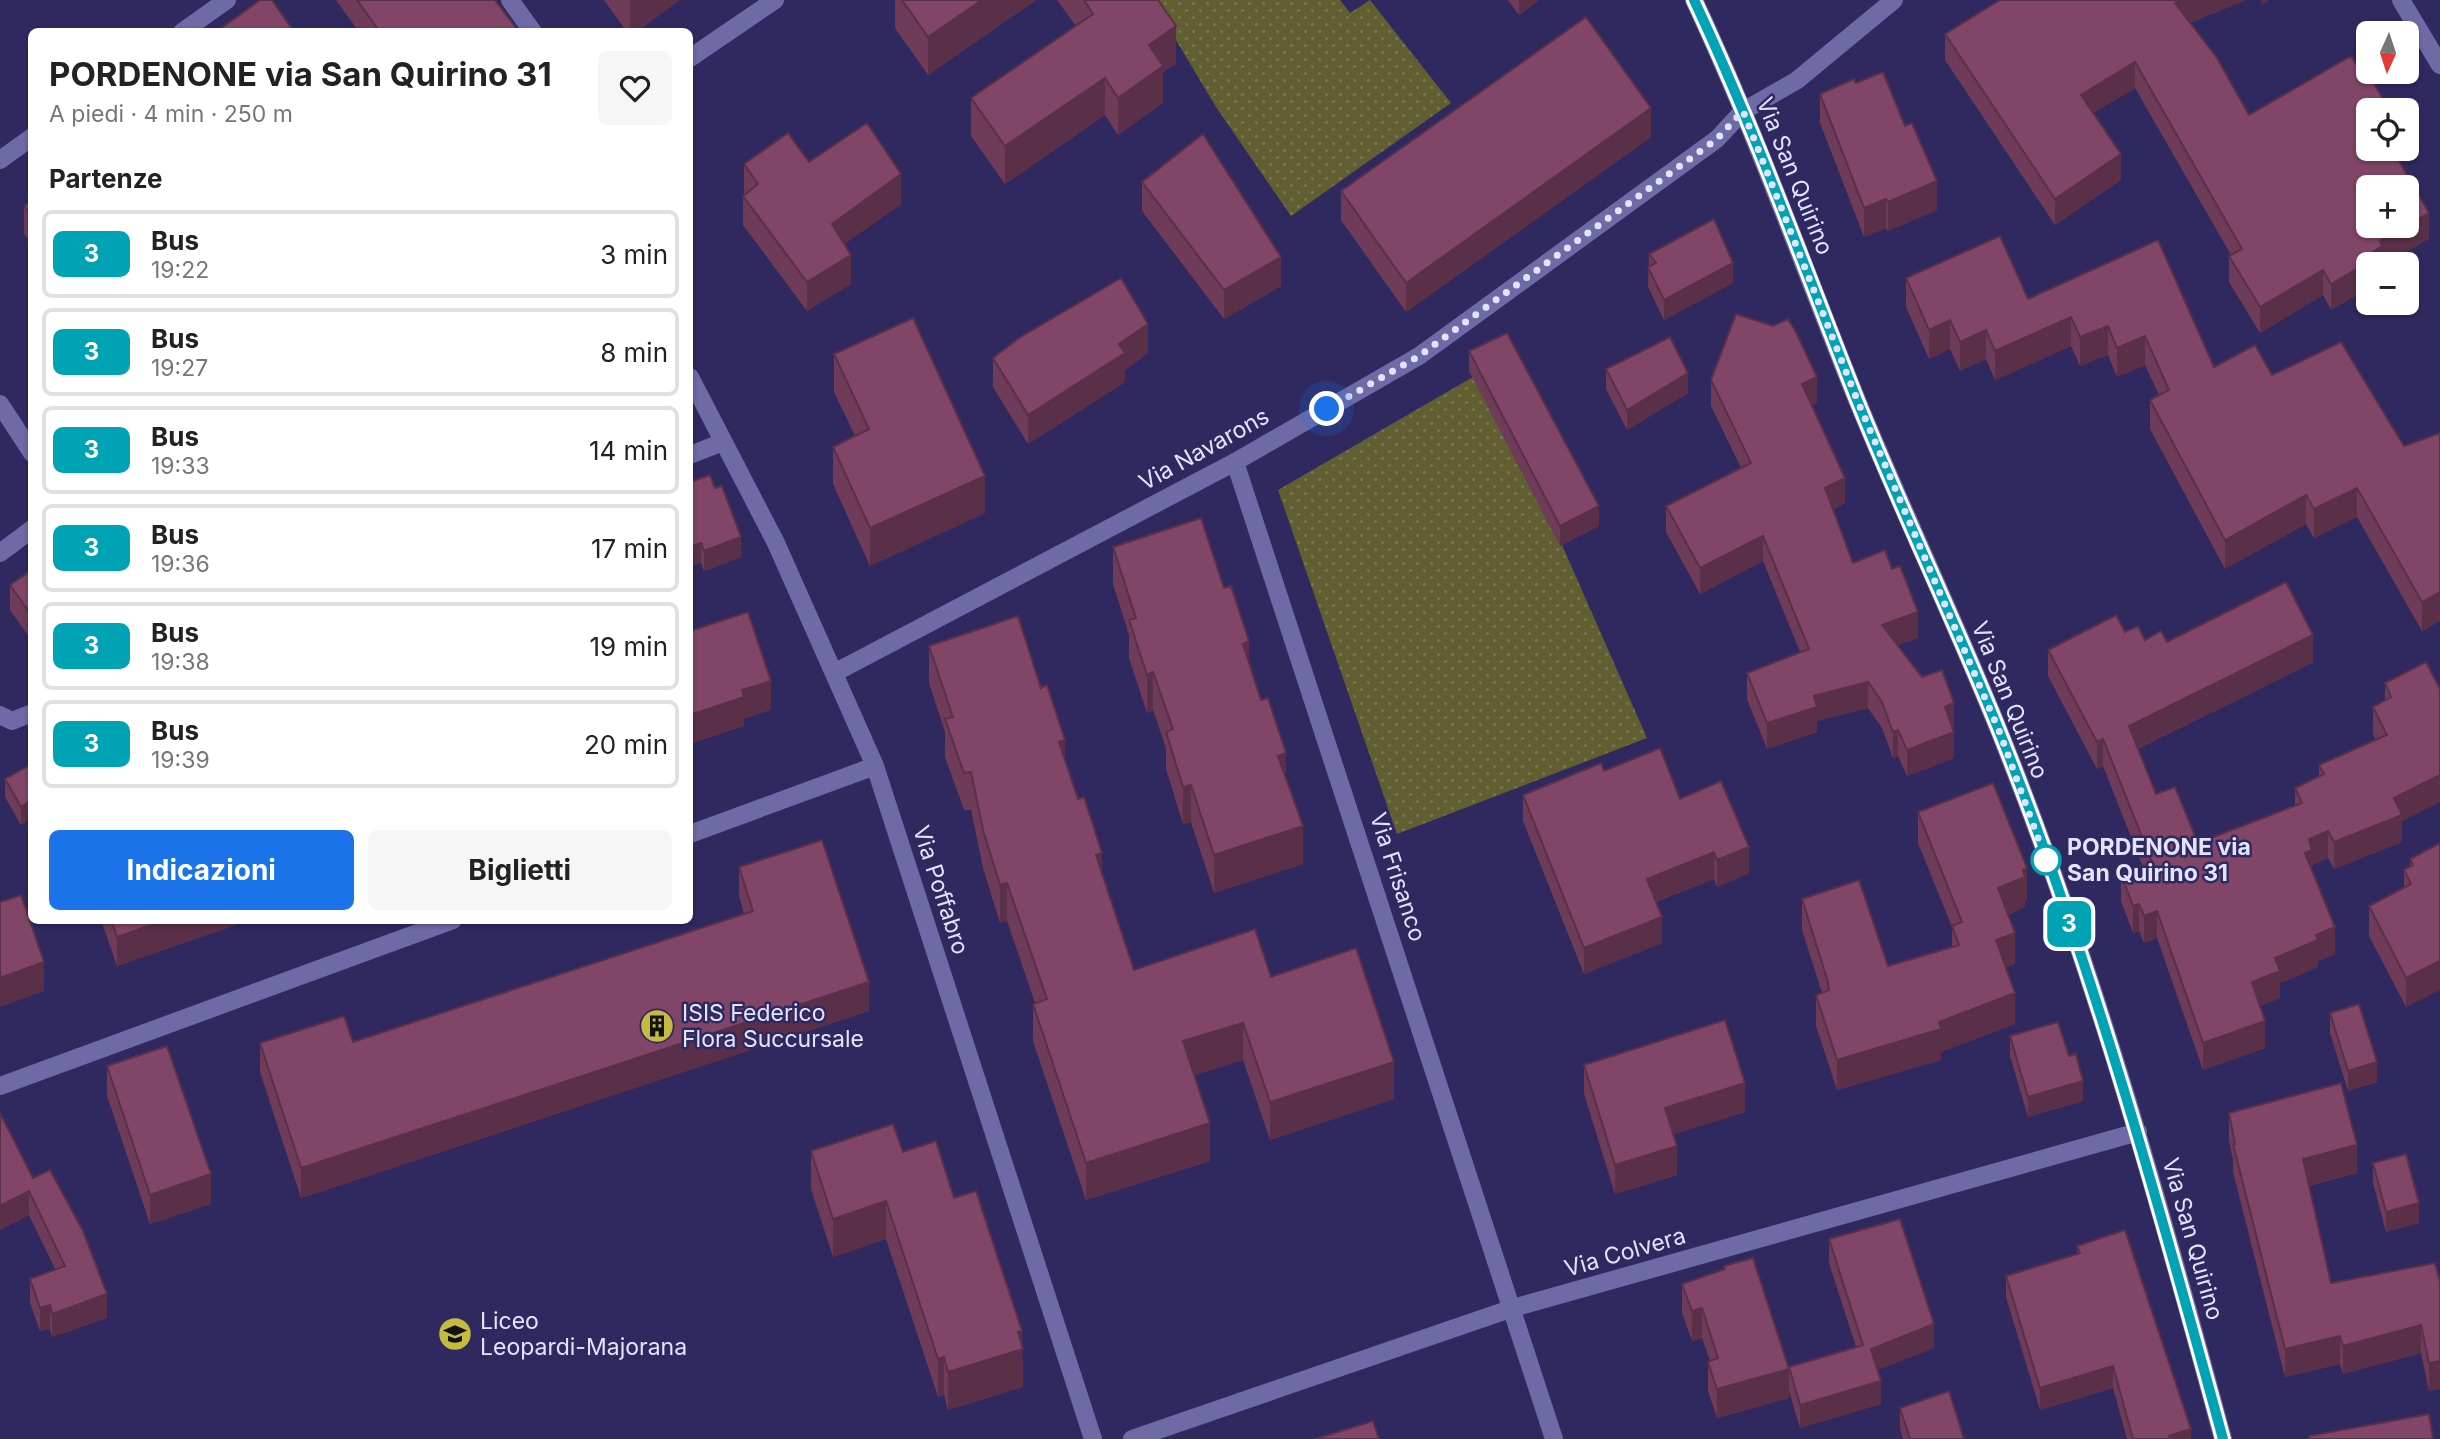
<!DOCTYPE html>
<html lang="it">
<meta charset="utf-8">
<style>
body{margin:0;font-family:Inter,sans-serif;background:#f6f6f6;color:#222;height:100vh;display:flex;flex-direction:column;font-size:26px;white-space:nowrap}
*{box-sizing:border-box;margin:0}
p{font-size:23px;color:#767676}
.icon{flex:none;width:38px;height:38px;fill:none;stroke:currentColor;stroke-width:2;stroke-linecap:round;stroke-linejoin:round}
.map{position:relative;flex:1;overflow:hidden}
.side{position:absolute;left:28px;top:28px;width:665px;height:896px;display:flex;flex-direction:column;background:#fff;border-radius:10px;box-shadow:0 2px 5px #0004}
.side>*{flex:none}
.badge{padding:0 14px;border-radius:10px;font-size:24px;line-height:46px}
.needle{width:46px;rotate:183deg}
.buttons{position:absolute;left:2356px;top:21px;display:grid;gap:14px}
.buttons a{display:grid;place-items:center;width:63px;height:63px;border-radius:10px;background:#fff;box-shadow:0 2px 5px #0004;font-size:35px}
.you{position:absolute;width:35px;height:35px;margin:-18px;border:5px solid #fff;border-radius:50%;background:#1a73e8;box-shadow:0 0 0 10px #1a73e833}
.map>.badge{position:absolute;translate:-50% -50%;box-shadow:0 0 0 4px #fff}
h2{padding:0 21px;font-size:26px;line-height:63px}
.round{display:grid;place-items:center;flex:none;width:74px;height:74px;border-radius:10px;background:#f6f6f6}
.head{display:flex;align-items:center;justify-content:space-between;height:119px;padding:0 21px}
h1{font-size:33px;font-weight:700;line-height:52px}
.cta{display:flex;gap:14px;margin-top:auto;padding:14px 21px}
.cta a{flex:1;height:80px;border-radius:10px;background:#1a73e8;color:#fff;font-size:28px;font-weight:700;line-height:80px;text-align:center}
.cta a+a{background:#f6f6f6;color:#222}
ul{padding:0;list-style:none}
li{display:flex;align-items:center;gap:21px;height:88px;margin:0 14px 10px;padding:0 7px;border:4px solid #e0e0e0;border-radius:10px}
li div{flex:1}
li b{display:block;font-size:26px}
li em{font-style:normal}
li .badge{min-width:77px;font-weight:700;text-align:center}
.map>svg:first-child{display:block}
.green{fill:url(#green-dots)}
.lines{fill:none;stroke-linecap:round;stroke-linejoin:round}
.street{stroke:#6d6aa6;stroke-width:18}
.wall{fill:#6e3b59}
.shaded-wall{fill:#5a3048}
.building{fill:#804567;stroke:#5a3048;stroke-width:2;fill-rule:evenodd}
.line-casing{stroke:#fff;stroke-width:16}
.line{stroke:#00a3b4;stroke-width:10}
.walk{stroke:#e2e3fe;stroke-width:7;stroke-dasharray:0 12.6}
.stop-dot{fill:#fff;stroke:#00a3b4;stroke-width:3.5}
.labels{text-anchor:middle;stroke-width:5;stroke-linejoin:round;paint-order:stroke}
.street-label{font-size:23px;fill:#e2e3fe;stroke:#2f295f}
.stop-label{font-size:23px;font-weight:bold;fill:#e2e3fe;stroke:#2f295f;text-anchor:start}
.poi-label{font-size:23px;fill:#e2e3fe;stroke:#2f295f;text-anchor:start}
</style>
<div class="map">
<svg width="2440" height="1439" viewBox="0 0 2440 1439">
<defs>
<pattern id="green-dots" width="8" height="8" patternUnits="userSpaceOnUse" patternTransform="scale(1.75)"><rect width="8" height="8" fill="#615e32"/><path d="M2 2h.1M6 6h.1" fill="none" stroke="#777551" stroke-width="1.8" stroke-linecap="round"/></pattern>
</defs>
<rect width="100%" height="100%" fill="#2f295f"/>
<path class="green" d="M1152 0H1340L1350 13 1370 0 1451 103 1291 216 1216 107Z
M1485 370 1647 738 1397 834 1278 490Z"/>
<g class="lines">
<path class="street" d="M510 0 533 32
M1694 0C1755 130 1803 266 1857 400 1903 512 1955 621 2000 733 2092 962 2159 1201 2223 1439
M2401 0 2440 65
M182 32 227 0
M690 58 775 0
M0 160 32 137
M690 377 776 543 875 766 1093 1439
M0 404 32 453
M690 455 723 442
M1235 462 1554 1439
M0 553 32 529
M836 672 1235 462 1419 356 1717 139 1743 111 1796 81 1894 0
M0 715 12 721 32 713
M690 834 875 766
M0 1086 453 920
M1132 1439 1513 1308 2138 1132"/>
</g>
<path class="wall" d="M336 0H495L519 32H359Z
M604 0H680L636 32H627Z
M895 0H1036L928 75 895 28Z
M1057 0H1158L1176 64 1163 72V103L1118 135 1105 115 1005 184 971 136V98L1076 26Z
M1508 0H1539L1519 15Z
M2000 0H2246L2190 23 2249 115 2367 82 2387 110H2368L2429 239 2368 264 2367 289 2331 310 2323 295 2260 333 2229 282V256L2231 255 2135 88 2093 113 2121 180 2055 225 1945 60V34Z
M1856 83 1937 210 1888 231 1886 228 1864 237 1820 123V94Z
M1651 137 1406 312 1341 220V191Z
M32 154V185L31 183V155Z
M744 164 901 204 844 244 851 284 807 311 743 225V196L745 194 744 193Z
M1142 182 1281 286 1224 319 1142 211Z
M32 201V244L24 234V206Z
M2158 240 2214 367 2272 375 2404 446 2440 433V621L2422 631 2357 517 2314 538 2306 524 2225 569 2150 429V400L2159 395 2145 365 2117 377 2108 355 2080 366 2071 346 1995 380 1986 359 1960 371 1950 349 1929 359 1906 307V278L2028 299Z
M1649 254 1733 283 1664 320 1648 287Z
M1469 351 1599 526 1560 546 1469 371Z
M1148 353 1125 370V382L1028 444 993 387V358Z
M834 354 985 513 870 566 833 484V447L855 436 834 392Z
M1606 369 1688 393 1627 430 1606 389Z
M1711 380 1817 403 1812 405 1845 503 1833 510 1853 563 1918 638 1897 645 1954 729V758L1907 776 1898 756 1893 758 1882 728 1868 708 1817 721V732L1767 749 1747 699V673L1800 652 1763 561 1700 594 1666 532V506L1741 468 1711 406Z
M690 482 741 557 704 571 701 563Z
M1113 547 1249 664 1286 776 1303 864 1214 893 1191 822 1183 824 1166 769V748L1153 710 1147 713 1129 658V635L1113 584Z
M32 570V641L10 610V585Z
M2125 632 2145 640 2313 662 2138 749 2156 794 2198 843 2295 806V788L2319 777V765L2376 740 2373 734V707L2385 700V683L2440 689V802L2402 821V842L2334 869 2328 858 2312 865V871L2335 954 2318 961V967L2280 983V998L2260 1006 2265 1048 2203 1070 2157 938 2144 943 2139 931 2133 933 2121 901V874L2142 865 2103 766 2097 769 2048 676V650Z
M929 646 1041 688 1134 970 1271 977 1394 1099 1270 1140 1243 1060 1194 1075 1210 1161 1086 1200 1033 1041V1004L1035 1003 1007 921 1000 923 983 868 971 810H964L945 757V732L929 683Z
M32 764V818L21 825 5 797V779Z
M1604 771 1680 799 1749 873 1717 887 1714 879 1656 902 1662 943 1584 974 1523 821V795Z
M1918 812 2027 899 2025 900V907L2008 915 2015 964 2006 967 2015 1024 1941 1052V1060L1837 1090 1816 1026V995L1822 993 1802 930V899L1888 966 1952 947V927L1918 843Z
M2440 843V990L2406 1007 2369 936V906L2404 888V870L2410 867V859Z
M739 867 869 1011 301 1198 260 1072V1043L353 1042 744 914 739 896Z
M101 920H250L117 966Z
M2330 1013 2377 1082 2348 1091 2330 1033Z
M2010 1036 2069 1056 2083 1101 2028 1117 2010 1056Z
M1584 1065 1745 1112 1674 1134 1677 1175 1615 1194 1584 1094Z
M107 1066 211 1204 150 1224 107 1096Z
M2229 1113 2357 1173 2309 1186 2331 1283 2440 1282V1389L2429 1391 2421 1353 2343 1374 2340 1364 2285 1377 2233 1172V1160L2229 1141Z
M811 1151 903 1152 954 1198 1022 1347 1023 1387 948 1410 944 1395 938 1397 886 1239 833 1257 811 1189Z
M2373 1163 2419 1223 2386 1232 2373 1183Z
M33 1178 107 1318 52 1337 50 1329 40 1331 30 1303V1279L55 1269 29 1215 0 1230Z
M1829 1239 1934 1348 1877 1370 1881 1404 1800 1428 1789 1391V1367L1856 1347 1829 1263Z
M2077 1246 2191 1439H2127L2113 1388 2040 1410 2006 1297V1276L2077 1254Z
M1724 1266 1789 1398 1717 1418 1708 1391V1362L1710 1361 1702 1338 1692 1341 1682 1313V1284L1724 1270Z
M1900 1408 1964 1439H1903L1900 1428Z"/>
<path class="shaded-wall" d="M630 0H680L636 32H630Z
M982 0H1036L928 75V37Z
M1519 0H1539L1519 15Z
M2183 0H2246L2175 29V3Z
M2261 0H2270L2261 5Z
M1176 26V64L1163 72V103L1118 135V98L1149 45Z
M2135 62V88L2081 120V95Z
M1105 78V115L1005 184V146Z
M1651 108V137L1406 312V283Z
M2121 154V180L2055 225V199Z
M901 174V204L832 253V224Z
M1937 181V210L1888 231V202Z
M1886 199V228L1864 237V208Z
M2429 213V239L2385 264H2368L2367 289 2331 310V284L2364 258 2380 241Z
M851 255V284L807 311V282Z
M1281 257V286L1224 319V290Z
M1733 263V283L1664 320V300Z
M2323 270V295L2260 333V307Z
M2071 317V346L1995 380V351Z
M1950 320V349L1929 359V330Z
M1148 324V353L1125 370V382L1028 444V415L1119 344Z
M2108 326V355L2080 366V337Z
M1986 330V359L1960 371V342Z
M2145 336V365L2117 377V348Z
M1688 373V393L1627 430V410Z
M1817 377V403L1802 410V384Z
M985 476V513L870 566V528Z
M1845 478V503L1825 514V488Z
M2357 488V517L2314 538V509Z
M2306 495V524L2225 569V540Z
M1599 506V526L1560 546V526Z
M1763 536V561L1700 594V568Z
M741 537V557L704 571V551Z
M701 543V563L690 567V547Z
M2440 592V621L2422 631V602Z
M1918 612V638L1882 651V625Z
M2313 635V662L2129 753V726Z
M1249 641V679L1243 644Z
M1153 672V710L1147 713V675Z
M771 681V710L744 719V726L690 744V715L742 690Z
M1868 682V708L1817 721V732L1767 749V723L1814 696Z
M1954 703V729L1945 707Z
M1898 730V756L1893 758V732Z
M1954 732V758L1907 776V750Z
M2103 739V766L2097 769V742Z
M1065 740V778L1059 742Z
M1286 753V791L1278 756Z
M2440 775V802L2402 821V842L2334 869V842L2394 798Z
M1191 785V822L1183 824V787Z
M32 800V818L21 825V807Z
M1303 826V864L1214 893V855Z
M2328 831V858L2312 865V877L2305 853 2309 839Z
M1749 847V873L1717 887V860Z
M1714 852V879L1647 905V879Z
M1102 853V890L1096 855Z
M2027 868V899L2025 900V907L1998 919V888Z
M1007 883V921L1000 923V885Z
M2139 904V931L2133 933V906Z
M2157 911V938L2144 943V916Z
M1662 917V943L1584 974V948Z
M166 920H250L117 966V937Z
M2335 927V954L2318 961V967L2280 983V998L2252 1009V982L2275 958 2316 935Z
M2015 933V964L1996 971V940Z
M2440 961V990L2406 1007V978Z
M44 962V991L0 1007V978Z
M869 982V1011L301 1198V1168Z
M2015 993V1024L1941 1052V1060L1837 1090V1060Z
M2265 1021V1048L2203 1070V1043Z
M1243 1023V1060L1183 1079V1041Z
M1394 1062V1099L1270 1140V1102Z
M2377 1062V1082L2348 1091V1071Z
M2083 1081V1101L2028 1117V1097Z
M1745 1083V1112L1665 1137V1108Z
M1210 1123V1161L1086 1200V1163Z
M2357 1145V1173L2303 1187V1159Z
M1677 1146V1175L1615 1194V1165Z
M211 1174V1204L150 1224V1195Z
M29 1191V1215L0 1230V1206Z
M886 1201V1239L833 1257V1219Z
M2419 1203V1223L2386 1232V1212Z
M107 1294V1318L52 1337V1314Z
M50 1305V1329L40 1331V1308Z
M1702 1308V1338L1692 1341V1311Z
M1934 1324V1348L1871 1372V1349Z
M2421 1325V1353L2343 1374V1346Z
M1022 1331 1023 1387 948 1410V1372Z
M2340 1336V1364L2285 1377V1349Z
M944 1357V1395L938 1397V1359Z
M2440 1361V1389L2429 1391V1363Z
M2113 1366V1388L2040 1410V1388Z
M1789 1369V1398L1717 1418V1389Z
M1881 1381V1404L1800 1428V1405Z
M2191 1429V1439H2169V1436Z"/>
<path class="building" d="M260 0H272L294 32H216Z
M357 0H495L519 32H380Z
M902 0H982L928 37Z
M1084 0H1158L1176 26 1149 45 1163 66 1118 98 1105 78 1005 146 971 98 1093 14Z
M2000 0H2183L2175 3 2217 58 2249 115 2351 56 2367 82 2372 80 2387 106 2379 110H2368V149H2392L2429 213 2380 241 2382 246 2364 258 2367 263 2331 284 2323 270 2260 307 2229 256 2242 249 2135 62 2081 95 2121 154 2055 199 1945 34ZM2368 187H2406V226H2368Z
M1586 17 1651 108 1406 283 1341 191Z
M1883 72 1905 126 1912 123 1937 181 1888 202 1886 199 1864 208 1820 94 1854 79 1856 83Z
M867 123 901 174 832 224 851 255 807 282 743 196 758 184 744 164 788 133 809 162Z
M1203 134 1281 257 1224 290 1142 182Z
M32 201V216L24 206Z
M1714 219 1733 263 1664 300 1648 267 1656 263 1649 254Z
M2000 236 2028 299 2158 240 2214 367 2255 345 2272 375 2341 342 2404 446 2440 433V592L2422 602 2357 488 2314 509 2306 495 2225 540 2150 400 2169 390 2145 336 2117 348 2108 326 2080 337 2071 317 1995 351 1986 330 1960 342 1950 320 1929 330 1906 278Z
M1121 278 1148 324 1119 344 1125 353 1028 415 993 358 1019 338Z
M1736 314 1773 326 1788 319 1796 332 1817 377 1802 384 1845 478 1825 488 1853 563 1885 550 1892 569 1900 566 1918 612 1882 625 1922 677 1942 670 1954 703 1945 707 1954 732 1907 750 1898 730 1893 732 1882 702 1868 682 1814 696 1817 707 1767 723 1747 673 1809 649 1763 536 1700 568 1666 506 1751 463 1711 380Z
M913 318 985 476 870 528 833 447 869 429 834 354Z
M1507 333 1599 506 1560 526 1469 351Z
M1670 337 1688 373 1627 410 1606 369Z
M710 475 715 488 722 486 741 537 704 551 701 543 690 547V482Z
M1201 518 1224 588 1231 586 1249 641 1243 644 1261 700 1268 698 1286 753 1278 756 1303 826 1214 855 1191 785 1183 787 1166 732 1173 729 1153 672 1147 675 1129 620 1136 618 1113 547Z
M32 570V616L10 585Z
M2286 582 2313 635 2129 726 2156 794 2175 787 2198 843 2302 803 2295 788 2324 774 2319 765 2387 735 2373 707 2391 697 2385 683 2426 662 2440 689V775L2394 798 2402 815 2334 842 2328 831 2309 839 2312 850 2305 853 2335 927 2316 935 2318 940 2275 958 2280 971 2252 982 2265 1021 2203 1043 2157 911 2144 916 2139 904 2133 906 2121 874 2152 862 2103 739 2097 742 2048 650 2116 615 2125 632 2138 626 2145 640 2161 631 2167 642Z
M748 612 771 681 742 690 744 697 690 715V631Z
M1018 616 1041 688 1047 685 1065 740 1059 742 1078 799 1084 797 1102 853 1096 855 1134 970 1255 929 1271 977 1356 948 1394 1062 1270 1102 1243 1023 1183 1041 1210 1123 1086 1163 1033 1004 1047 999 1007 883 1000 885 983 830 971 772 964 773 945 719 953 717 929 646Z
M1660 748 1680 799 1721 781 1749 847 1717 860 1714 852 1647 879 1662 917 1584 948 1523 795 1601 763 1604 771Z
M32 764V800L21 807 5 779Z
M1993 783 2027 868 2023 870 2025 877 1998 888 2015 933 1996 940 2015 993 1939 1022 1941 1029 1837 1060 1816 995 1829 990 1828 982 1802 899 1859 880 1888 966 1959 945 1952 926 1962 922 1918 812Z
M822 840 869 982 301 1168 260 1043 344 1016 353 1042 753 911 739 867Z
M2440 843V961L2406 978 2369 906 2411 884 2404 870 2413 865 2410 859Z
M21 895 44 962 0 978V902Z
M111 920H166L117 937Z
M2359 1004 2377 1062 2348 1071 2330 1013Z
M1725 1020 1745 1083 1665 1108 1677 1146 1615 1165 1584 1065Z
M2058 1022 2069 1056 2076 1054 2083 1081 2028 1097 2010 1036Z
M167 1046 211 1174 150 1195 107 1066Z
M2341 1083 2357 1145 2303 1159 2331 1283 2435 1263 2440 1282V1361L2429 1363 2421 1325 2343 1346 2340 1336 2285 1349 2233 1144H2235L2229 1113Z
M0 1113 33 1178 50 1170 83 1231 107 1294 52 1314 50 1305 40 1308 30 1279 65 1266 29 1191 0 1206Z
M893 1124 903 1152 936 1141 954 1198 976 1191 1022 1331 1018 1332 1023 1349 948 1372 944 1357 938 1359 886 1201 833 1219 811 1151Z
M2406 1154 2419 1203 2386 1212 2373 1163Z
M1900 1219 1934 1324 1871 1349 1881 1381 1800 1405 1789 1367 1863 1345 1829 1239Z
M2125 1230 2191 1429 2169 1436 2170 1439H2133L2113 1366 2040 1388 2006 1276 2080 1253 2077 1246Z
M1753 1258 1789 1369 1717 1389 1708 1362 1718 1358 1702 1308 1692 1311 1682 1284 1725 1269 1724 1266Z
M1949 1391 1964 1439H1910L1900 1408Z
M2429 1414 2433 1439H2309V1436Z
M1373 1421 1379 1439H1315Z"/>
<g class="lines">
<g class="line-casing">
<path id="line" d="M1694 0C1755 130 1804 266 1857 400 1902 512 1955 621 2000 733 2092 962 2158 1201 2223 1439"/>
</g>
<use href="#line" class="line"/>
<path class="walk" d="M1327 409 1419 356 1717 139 1743 111 1858 402 2000 733 2046 860"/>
</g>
<defs>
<g id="building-disc" transform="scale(1.75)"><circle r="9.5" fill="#c5bc3d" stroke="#2f295f"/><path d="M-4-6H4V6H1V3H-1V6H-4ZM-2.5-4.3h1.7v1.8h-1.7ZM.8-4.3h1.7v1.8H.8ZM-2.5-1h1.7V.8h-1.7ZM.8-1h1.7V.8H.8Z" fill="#111"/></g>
<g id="school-disc" transform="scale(1.75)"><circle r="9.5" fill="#c5bc3d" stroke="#2f295f"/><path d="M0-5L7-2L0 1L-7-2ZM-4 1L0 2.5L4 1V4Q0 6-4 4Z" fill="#111"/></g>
</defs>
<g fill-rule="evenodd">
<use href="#building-disc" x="657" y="1026"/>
<use href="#school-disc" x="455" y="1334"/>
</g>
<circle class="stop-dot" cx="2046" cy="860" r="14"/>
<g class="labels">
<g class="street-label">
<text transform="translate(1795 176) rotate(68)" y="8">Via San Quirino</text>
<text transform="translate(1204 449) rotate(-29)" y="8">Via Navarons</text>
<text transform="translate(2010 700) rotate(68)" y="8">Via San Quirino</text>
<text transform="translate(1398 877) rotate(72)" y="8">Via Frisanco</text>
<text transform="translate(941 890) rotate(72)" y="8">Via Poffabro</text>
<text transform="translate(2193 1239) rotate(74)" y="8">Via San Quirino</text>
<text transform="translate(1625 1252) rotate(-16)" y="8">Via Colvera</text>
</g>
<g class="stop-label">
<text x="2067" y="855">PORDENONE via<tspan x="2067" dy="26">San Quirino 31</tspan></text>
</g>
<g class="poi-label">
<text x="682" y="1021">ISIS Federico<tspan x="682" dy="26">Flora Succursale</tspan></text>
<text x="480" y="1329">Liceo<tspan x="480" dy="26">Leopardi-Majorana</tspan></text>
</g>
</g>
</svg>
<div class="buttons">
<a><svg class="needle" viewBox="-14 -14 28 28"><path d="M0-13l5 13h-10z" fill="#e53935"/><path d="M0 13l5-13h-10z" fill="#767676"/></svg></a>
<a><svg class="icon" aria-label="locate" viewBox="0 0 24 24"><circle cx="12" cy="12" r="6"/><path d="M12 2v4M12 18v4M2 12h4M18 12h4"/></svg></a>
<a>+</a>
<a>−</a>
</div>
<div class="you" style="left:1327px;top:409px"></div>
<b class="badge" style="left:2069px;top:924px;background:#00a3b4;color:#fff">3</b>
<section class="side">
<div class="head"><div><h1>PORDENONE via San Quirino 31</h1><p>A piedi · 4 min · 250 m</p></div><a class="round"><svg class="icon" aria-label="heart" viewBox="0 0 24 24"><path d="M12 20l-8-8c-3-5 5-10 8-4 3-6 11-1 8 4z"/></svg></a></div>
<h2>Partenze</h2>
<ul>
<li><span class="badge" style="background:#00a3b4;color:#fff">3</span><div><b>Bus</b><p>19:22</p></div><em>3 min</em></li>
<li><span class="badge" style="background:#00a3b4;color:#fff">3</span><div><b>Bus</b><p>19:27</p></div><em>8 min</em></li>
<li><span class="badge" style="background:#00a3b4;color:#fff">3</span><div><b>Bus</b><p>19:33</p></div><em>14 min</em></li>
<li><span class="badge" style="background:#00a3b4;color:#fff">3</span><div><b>Bus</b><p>19:36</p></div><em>17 min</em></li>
<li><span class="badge" style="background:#00a3b4;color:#fff">3</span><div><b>Bus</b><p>19:38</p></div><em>19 min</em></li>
<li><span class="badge" style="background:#00a3b4;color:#fff">3</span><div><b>Bus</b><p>19:39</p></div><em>20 min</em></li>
</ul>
<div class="cta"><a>Indicazioni</a><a>Biglietti</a></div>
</section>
</div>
